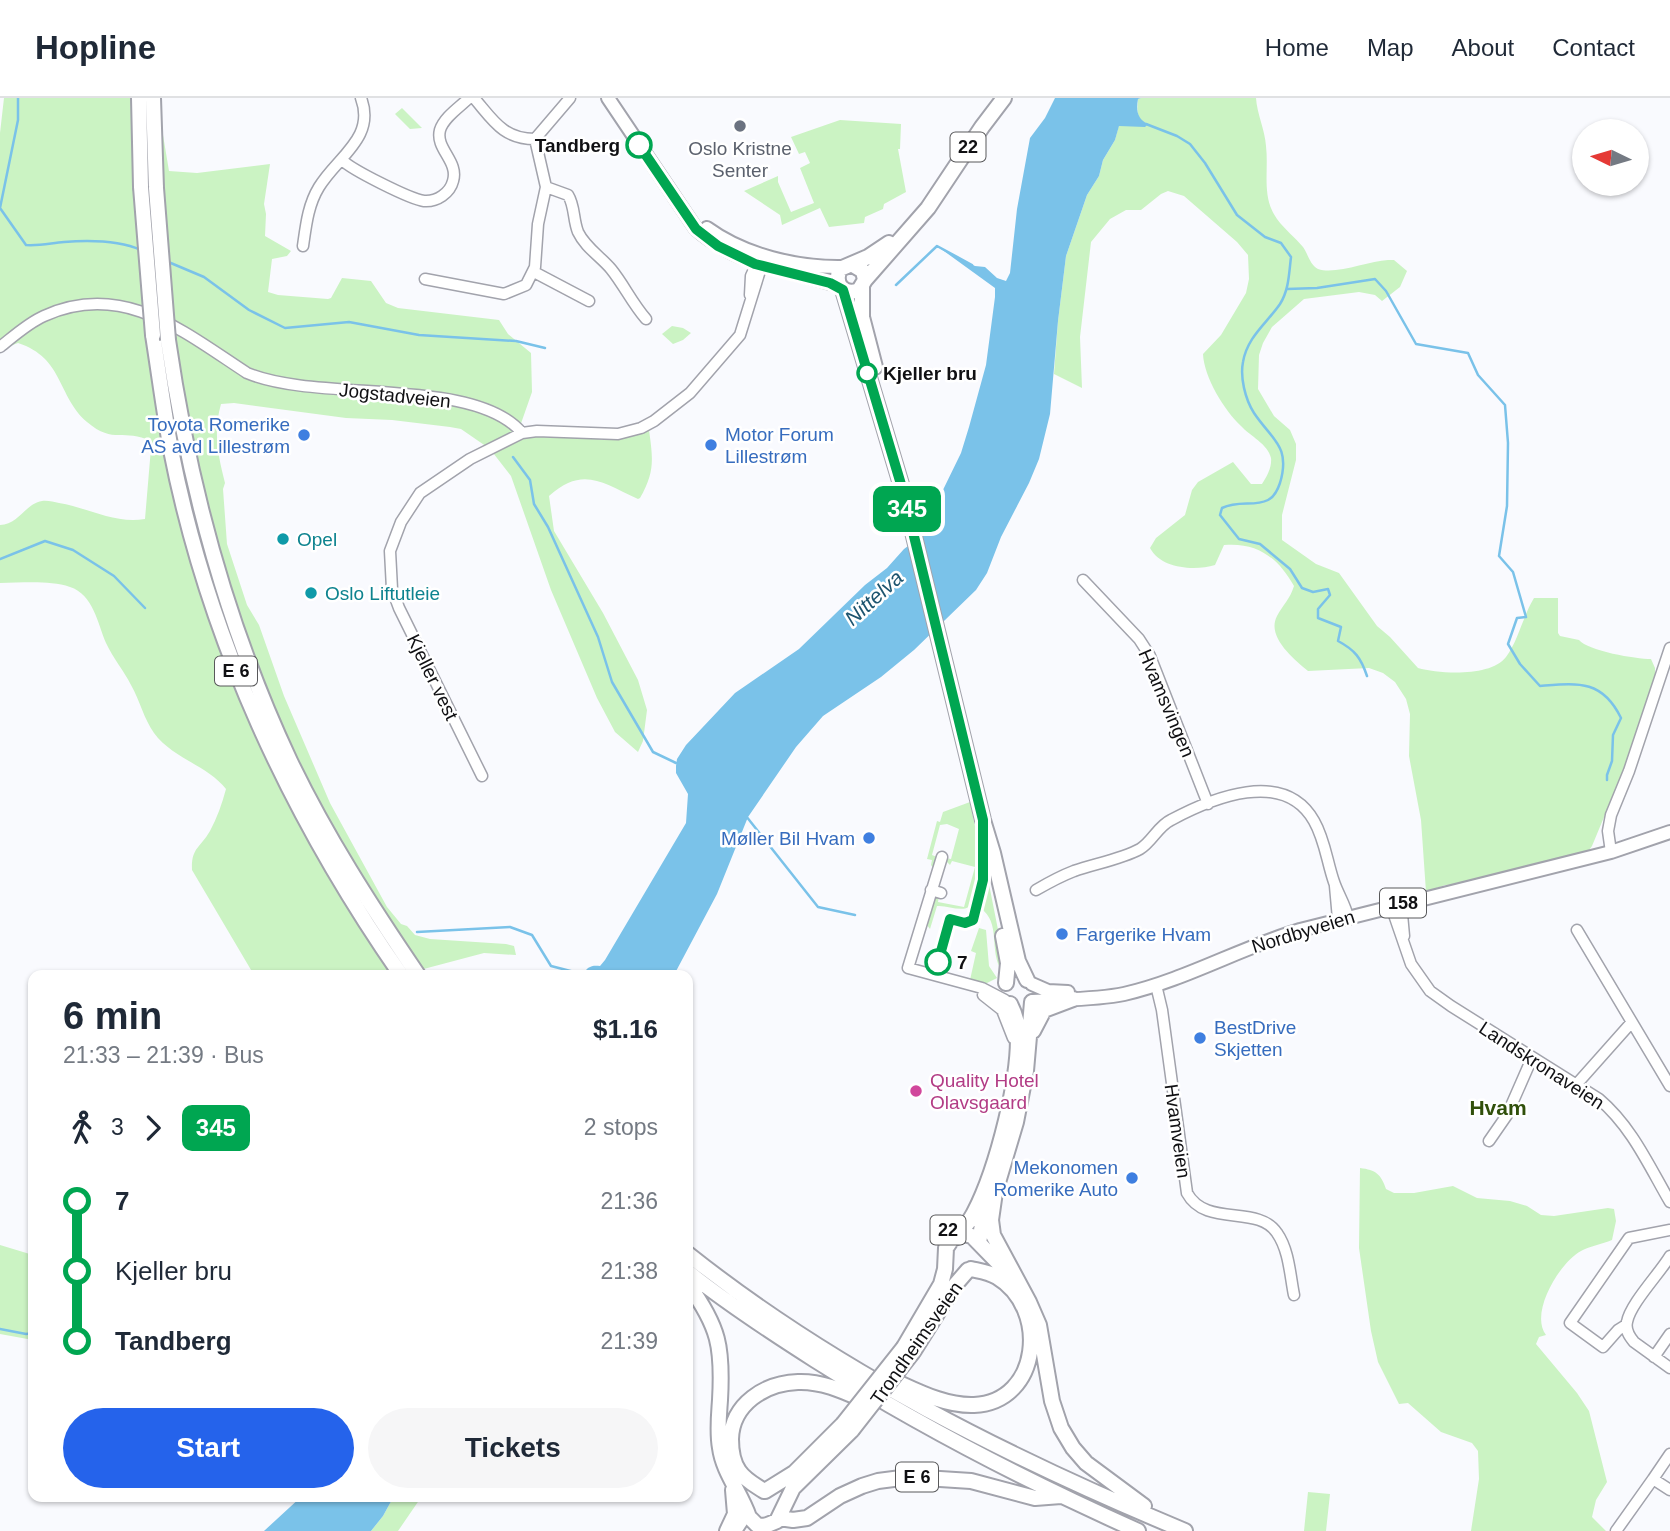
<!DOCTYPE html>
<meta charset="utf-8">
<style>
body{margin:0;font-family:Arial,sans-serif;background:#f6f6f7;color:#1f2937;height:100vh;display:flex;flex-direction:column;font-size:26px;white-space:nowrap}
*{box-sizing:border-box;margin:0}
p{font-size:23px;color:#747a83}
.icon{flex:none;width:38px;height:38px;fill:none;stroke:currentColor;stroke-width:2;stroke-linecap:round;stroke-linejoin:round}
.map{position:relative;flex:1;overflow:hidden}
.sheet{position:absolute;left:28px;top:872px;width:665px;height:532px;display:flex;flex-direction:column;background:#fff;border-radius:14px;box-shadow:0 2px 5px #0004}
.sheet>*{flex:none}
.badge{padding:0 14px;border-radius:10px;font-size:24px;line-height:46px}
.needle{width:46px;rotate:275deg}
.fabs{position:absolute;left:1572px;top:21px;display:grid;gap:14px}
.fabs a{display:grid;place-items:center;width:77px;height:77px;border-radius:50%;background:#fff;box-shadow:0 2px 5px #0004;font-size:35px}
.map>.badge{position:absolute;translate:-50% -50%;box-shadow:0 0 0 4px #fff}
.legs{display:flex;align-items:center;gap:10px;height:77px;padding:0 35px;font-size:23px}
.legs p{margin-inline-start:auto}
.headline{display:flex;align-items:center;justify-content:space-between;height:119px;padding:0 35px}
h1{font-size:38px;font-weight:600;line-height:52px}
.primary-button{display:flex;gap:14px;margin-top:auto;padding:14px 35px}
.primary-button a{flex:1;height:80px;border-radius:42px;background:#2563eb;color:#fff;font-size:28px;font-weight:600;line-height:80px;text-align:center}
.primary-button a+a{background:#f6f6f7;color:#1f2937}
ul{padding:0 35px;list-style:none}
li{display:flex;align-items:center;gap:24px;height:70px;font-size:26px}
li i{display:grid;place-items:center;width:10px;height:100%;margin:0 9px;background:currentColor}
li i::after{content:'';width:18px;height:18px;margin:-9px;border:5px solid;border-radius:50%;background:#fff}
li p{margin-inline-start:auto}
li:first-child i{background:linear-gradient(#0000 50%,currentColor 0)}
li:last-child i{background:linear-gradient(currentColor 50%,#0000 0)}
header{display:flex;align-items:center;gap:42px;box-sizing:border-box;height:98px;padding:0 35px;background:#fff;border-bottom:2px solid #e0e1e3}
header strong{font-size:33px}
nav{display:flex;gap:38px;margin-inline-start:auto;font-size:24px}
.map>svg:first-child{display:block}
.green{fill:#cbf3c3}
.water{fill:#7ac2e9}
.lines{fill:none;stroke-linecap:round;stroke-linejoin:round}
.stream{stroke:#7ac2e9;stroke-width:2.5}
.minor-casing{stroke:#a2a3ac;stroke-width:13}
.major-casing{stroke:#a2a3ac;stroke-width:16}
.highway-casing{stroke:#a2a3ac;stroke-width:18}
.minor{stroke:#fff;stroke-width:10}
.major{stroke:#fff;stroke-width:12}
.highway{stroke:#fff;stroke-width:14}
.highway-bridge-casing{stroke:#a2a3ac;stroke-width:18;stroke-linecap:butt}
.highway-bridge{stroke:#fff;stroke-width:14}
.line-1-casing{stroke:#fff;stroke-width:16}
.line-1{stroke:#00a651;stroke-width:10}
.worship-dot{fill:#6b7280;stroke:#fff;stroke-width:2.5}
.stop-1-dot{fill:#fff;stroke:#00a651;stroke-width:3.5}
.shop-dot{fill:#3f7fe0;stroke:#fff;stroke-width:2.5}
.culture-dot{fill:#0f9aa8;stroke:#fff;stroke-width:2.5}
.hotel-dot{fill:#d1479c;stroke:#fff;stroke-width:2.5}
.labels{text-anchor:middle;stroke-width:5;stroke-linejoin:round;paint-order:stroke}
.shield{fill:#fff;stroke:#58585a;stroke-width:2}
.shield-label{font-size:18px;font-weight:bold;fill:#101013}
.stop-label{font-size:19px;font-weight:bold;fill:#101013;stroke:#fff;text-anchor:start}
.worship-label{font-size:19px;fill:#5b616d;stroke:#fff}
.street-label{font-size:19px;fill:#101013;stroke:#fff}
.shop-label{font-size:19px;fill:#366cbe;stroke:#fff;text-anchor:end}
.culture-label{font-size:19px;fill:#0d838f;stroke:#fff;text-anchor:start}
.hotel-label{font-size:19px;fill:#b23c85;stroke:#fff;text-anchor:start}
.water-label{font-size:21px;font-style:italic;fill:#1c546f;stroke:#fff}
.neighbourhood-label{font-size:21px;font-weight:bold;fill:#31500b;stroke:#fff}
</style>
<header>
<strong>Hopline</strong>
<nav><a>Home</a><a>Map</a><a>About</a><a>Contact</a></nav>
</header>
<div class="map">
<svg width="1670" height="1433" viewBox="0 0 1670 1433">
<rect width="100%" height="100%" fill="#f9fafe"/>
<path class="green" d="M4 0H160L161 25 169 73 197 75 270 66 264 106 266 116 265 138 291 153 287 158 272 161 268 194 278 197 328 201 331 200 342 180 371 183 386 205 398 210 499 222 508 236 531 255 532 294 518 334 577 337 603 342 649 332C653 361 655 374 640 400L638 401C601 384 583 368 549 398L554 433 603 515 638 582 647 612 643 643 638 654 615 634 597 600 551 492 511 378 490 351 461 331 450 329 392 322 346 320 234 305 221 306C213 334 218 357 225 385L223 391 227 446 247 507 259 527 284 598 330 705 387 809 401 826 407 828 415 837 430 841 506 846 514 848 516 857 484 855 401 877H254L192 772C191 750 200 750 210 733 217 720 222 706 226 691 207 667 172 660 154 635 144 621 140 603 131 587 124 573 113 560 106 545 98 526 93 496 70 489 49 482 22 485 0 485V427C18 427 25 406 42 403 47 402 54 404 59 405 89 410 114 426 145 421L151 350V343C124 330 114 347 87 324 57 298 64 260 18 245L0 252V35Z
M1141 0H1256C1257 16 1265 32 1266 48 1269 73 1261 99 1277 121 1285 132 1295 139 1303 149 1308 156 1310 167 1318 171 1336 177 1368 163 1388 162H1394L1407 173 1400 189 1382 203 1375 197 1359 194 1304 201 1272 229 1263 245 1259 257 1258 291 1274 318 1290 332 1296 346V362L1282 417V442L1316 466 1339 475 1377 528 1390 539 1418 570C1440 576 1491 579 1506 559 1518 543 1523 518 1534 500H1558V535L1560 538 1579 542C1588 553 1636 561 1651 561L1655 570V584L1629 659 1592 748 1587 755 1463 786 1445 787 1426 794 1421 722 1409 658 1410 616 1406 601 1395 584 1383 575 1369 570 1308 573C1294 561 1266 539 1277 518 1283 507 1290 501 1294 488 1278 460 1258 444 1224 447L1215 467C1195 473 1161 471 1150 450L1156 440 1185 417 1192 392 1198 384 1233 364 1251 386H1262C1267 378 1272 370 1271 360 1268 346 1250 338 1241 328 1224 312 1204 279 1203 256L1221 237 1246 195 1249 181 1248 157 1237 144 1184 98 1168 93 1161 96 1141 112H1126L1110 121 1091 144 1080 239 1082 290 1054 276 1058 223 1066 158 1087 97 1099 78 1103 62 1115 42 1119 27 1147 26C1136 21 1137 12 1138 1Z
M402 10 422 30 410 31 395 16Z
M840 22 901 26 900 51H898L906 94 884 106 883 111 865 119 864 125 829 129 820 110 782 127 780 117 744 93 778 78V84L791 114 814 105 800 70 810 65 805 54 799 56 791 39Z
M672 228 683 230 691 235 683 242 673 246 662 236Z
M970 704C974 724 993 798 969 809 960 814 947 807 937 808L930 831 927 827 936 797 939 798 938 804 964 809 975 769 952 763 950 767 945 762V760L951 761 959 731 947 726 940 727 932 757 937 759 934 771 931 767 932 762 927 761 937 723 940 724 943 714Z
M987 776 1003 857 1002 873C988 854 1002 824 980 810Z
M979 830 986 832 989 868 997 880 985 886 970 882 976 855 971 853Z
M1360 1070C1376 1072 1381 1076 1386 1091L1394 1095H1414L1453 1088 1477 1100 1510 1103 1527 1108 1541 1117 1554 1118 1608 1110 1614 1111 1616 1123 1612 1142C1602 1146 1590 1148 1581 1153 1560 1164 1529 1215 1546 1237L1539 1239 1536 1246 1577 1295 1589 1313 1607 1384 1596 1402 1592 1419 1606 1433H1471L1479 1381 1478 1353 1472 1345 1441 1334 1408 1305 1399 1306 1378 1264 1371 1233 1359 1150Z
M0 1147 33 1157V1242L0 1236Z
M1308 1394 1330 1396 1326 1433H1304Z
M394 1398H422L398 1433H371L383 1418Z"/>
<path class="water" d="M1055 0H1141L1138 1C1136 12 1137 21 1148 26L1145 29 1119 28 1115 42 1103 62 1099 78 1087 97 1066 158 1058 223 1050 316 1039 361 1029 385 1001 439 987 475 976 492 914 552 881 579 823 618 796 649 748 719 717 796 674 877H583C587 869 591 867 600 868L605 862 686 725 688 696 676 675V668L677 661 686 647 735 595 799 551 865 487 887 470 904 451 919 440 930 425 941 396 961 355 969 329 986 267 995 199V190L937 148 975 168 985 169 997 180 1006 183 1010 175 1017 111 1030 40 1045 20Z
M302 1398H394L383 1418 371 1433H264Z"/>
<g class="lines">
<path class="stream" d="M18 0V22L0 110 26 147C40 148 51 145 64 144 90 142 118 142 141 152
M1146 26 1177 38 1190 46 1205 65 1237 117 1265 139 1281 145 1291 159C1289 175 1289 192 1280 206 1267 225 1247 239 1243 264 1240 279 1245 301 1254 315 1272 342 1291 348 1280 385 1278 391 1274 399 1268 402 1254 409 1239 402 1222 410L1220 417 1239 441 1260 446 1290 471 1302 490 1313 494 1328 491 1330 497 1318 511V520L1341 529 1338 543C1355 552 1361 560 1367 578
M166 163 204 179 249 212 285 230 349 224 419 237 516 243 545 250
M896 187 937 148 972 167
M1287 191 1317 190 1375 181 1386 193 1416 246 1468 255 1478 277 1505 307 1508 345 1507 408 1499 458 1513 474 1526 519 1517 520 1508 546 1520 566 1540 588C1577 585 1602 581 1621 620L1613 637 1612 663 1607 677V682
M513 359 530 382 534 406 548 429 598 539 612 584 653 654 676 665
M0 461 45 443 73 452 114 478 145 510
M746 718 818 809 855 817
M417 834 510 829 532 837 551 868 586 877
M0 1231 26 1236 33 1235"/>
<g class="minor-casing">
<path id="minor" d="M474 0C493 22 503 41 535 41L570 0
M342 62C352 72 410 101 424 103 437 104 450 95 453 83 459 63 435 51 440 32 444 19 460 9 469 0
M546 89 568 97C575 108 573 122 578 134 585 149 601 159 611 171 624 187 632 205 646 221
M303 148C306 127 308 107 319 89 337 59 376 40 361 0
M534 174 589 203
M425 181 504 196 526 187 535 169 538 126 546 89 535 41
M750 197 751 178 759 161
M0 249C14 238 28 225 44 218 123 182 184 234 247 275 318 305 475 278 522 335
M1083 482 1139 541 1150 558 1208 706
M482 678 399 510 392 491 390 453 401 424 420 395 470 361 522 335 537 333 618 336 641 330 654 323 690 295 740 237 763 163
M1611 754 1608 733 1611 717 1629 673 1670 550
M942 759 908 870 982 890 1005 902
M1335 788 1338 821
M931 792 941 795
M1036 792C1048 785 1061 778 1074 773 1094 766 1122 761 1140 751 1152 744 1158 728 1171 722 1212 700 1284 670 1314 723 1325 742 1327 764 1334 784 1338 796 1345 806 1348 819
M1401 805 1404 838
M1391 808 1411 866 1430 893 1451 908 1599 1001C1632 1029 1649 1068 1670 1104
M1577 832 1670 988
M1156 887 1162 912 1187 1095C1206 1130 1258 1106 1277 1135 1289 1152 1290 1177 1294 1197
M983 897 1002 912 1013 940
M1575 988 1631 925
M1489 1043 1507 1017 1532 960
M1670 1158C1660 1175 1630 1206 1627 1224 1625 1232 1629 1238 1634 1244L1670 1270
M1626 1227 1618 1232 1603 1249 1570 1225 1629 1140 1670 1132
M1654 1259 1670 1236
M1653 1381 1670 1356
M1616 1433 1653 1381 1670 1392"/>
</g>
<g class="major-casing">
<path id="major" d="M608 0 696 131C743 171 785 169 839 188
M707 130C744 157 797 170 843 169
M1032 886 1048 893 1068 894
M1033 903C1063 901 1095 902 1124 896 1185 882 1240 850 1300 832L1611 754 1670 734
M735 1433 747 1415"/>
</g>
<g class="highway-casing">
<path id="highway" d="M139 0 141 89
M153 0 156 90
M853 167 863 173 865 182 859 192C844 198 833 186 840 171L868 159 889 145
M865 182 928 110 982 29 1004 0
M862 189V219L875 269
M843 192 903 393 983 722 993 755 1018 863 1027 882
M153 237C159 275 164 314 171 352 208 541 291 719 401 877
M168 242C189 387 227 529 290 663 326 738 371 808 418 877
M1003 838 1008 865 1006 885
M1033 933 1044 912 1073 901
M995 1094 991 1122 993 1137 1029 1204 1039 1227 1052 1303 1061 1330 1073 1350 1086 1365 1144 1408
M958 1137C964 1130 970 1123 974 1115 996 1073 1023 973 1017 926 1016 919 1013 912 1010 906
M979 1145 983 1120 999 1081 1016 1024 1026 973 1032 904
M688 1156C835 1273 1012 1361 1185 1433
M688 1174C728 1206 771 1234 815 1262 918 1327 1026 1383 1138 1433
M688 1186C719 1229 723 1249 720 1302 719 1317 717 1334 720 1350 723 1374 741 1395 749 1419L757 1427 765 1428 777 1423 793 1390 852 1332
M904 1249 941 1186 945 1171 946 1150 952 1141 963 1136 972 1138 1008 1175
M913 1254 955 1187 968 1172
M897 1284C921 1295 947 1308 974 1307 1041 1304 1049 1210 997 1179 989 1174 980 1173 971 1171
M764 1393C755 1387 745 1382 739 1373 732 1363 731 1352 731 1341 732 1306 765 1285 798 1284 824 1283 847 1295 870 1305
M765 1393 794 1375 843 1326
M779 1420 793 1422 807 1420 840 1398 862 1388 878 1383 909 1379 971 1383 1035 1400 1061 1398
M727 1433 735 1416 733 1392"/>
</g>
<use href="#minor" class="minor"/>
<use href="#major" class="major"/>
<use href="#highway" class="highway"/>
<g class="highway-bridge-casing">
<path id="highway-bridge" d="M141 89 153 237
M156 90 168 242
M843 1326 904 1249
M852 1332 913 1254"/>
</g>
<use href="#highway-bridge" class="highway-bridge"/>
</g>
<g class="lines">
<g class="line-1-casing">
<path id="line-1" d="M639 47 696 131 718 148 755 166 830 185 843 192 903 393 983 722V782L973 822 965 825 950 821 938 864"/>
</g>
<use href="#line-1" class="line-1"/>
</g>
<circle class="worship-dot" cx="740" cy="28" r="7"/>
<g class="stop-1-dot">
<circle cx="639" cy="47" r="12"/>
<circle cx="867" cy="275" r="9"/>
<circle cx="938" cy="864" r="12"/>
</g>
<g class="shop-dot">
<circle cx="304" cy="337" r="7"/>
<circle cx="711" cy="347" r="7"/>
<circle cx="869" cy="740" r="7"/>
<circle cx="1062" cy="836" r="7"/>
<circle cx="1200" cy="940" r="7"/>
<circle cx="1132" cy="1080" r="7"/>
</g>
<g class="culture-dot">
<circle cx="283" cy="441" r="7"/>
<circle cx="311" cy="495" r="7"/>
</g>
<circle class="hotel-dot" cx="916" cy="993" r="7"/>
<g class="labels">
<g class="shield">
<rect x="950.5" y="34.5" width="35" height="29" rx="5"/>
<rect x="215" y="558.5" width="42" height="29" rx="5"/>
<rect x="1380" y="790.5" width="46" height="29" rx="5"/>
<rect x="930.5" y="1117.5" width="35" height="29" rx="5"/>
<rect x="896" y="1364.5" width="42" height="29" rx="5"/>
</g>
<g class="shield-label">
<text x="968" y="55">22</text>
<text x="236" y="579">E 6</text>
<text x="1403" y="811">158</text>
<text x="948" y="1138">22</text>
<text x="917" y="1385">E 6</text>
</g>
<g class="stop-label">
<text x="620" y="54" text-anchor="end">Tandberg</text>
<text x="883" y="282">Kjeller bru</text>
<text x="957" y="871">7</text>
</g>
<g class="worship-label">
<text x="740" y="57">Oslo Kristne<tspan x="740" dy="22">Senter</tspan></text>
</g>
<g class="street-label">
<text transform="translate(395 297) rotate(6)" y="7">Jogstadveien</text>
<text transform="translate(433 579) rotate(64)" y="7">Kjeller vest</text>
<text transform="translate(1167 605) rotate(67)" y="7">Hvamsvingen</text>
<text transform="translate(1303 833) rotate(-17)" y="7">Nordbyveien</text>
<text transform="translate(1542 967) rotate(33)" y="7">Landskronaveien</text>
<text transform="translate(1178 1033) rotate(82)" y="7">Hvamveien</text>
<text transform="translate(916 1245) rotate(-55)" y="7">Trondheimsveien</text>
</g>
<g class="shop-label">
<text x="290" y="333">Toyota Romerike<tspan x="290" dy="22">AS avd Lillestrøm</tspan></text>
<text x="725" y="343" text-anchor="start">Motor Forum<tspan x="725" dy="22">Lillestrøm</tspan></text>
<text x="855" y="747">Møller Bil Hvam</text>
<text x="1076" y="843" text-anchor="start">Fargerike Hvam</text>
<text x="1214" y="936" text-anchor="start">BestDrive<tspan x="1214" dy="22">Skjetten</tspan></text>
<text x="1118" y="1076">Mekonomen<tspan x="1118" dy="22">Romerike Auto</tspan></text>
</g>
<g class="culture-label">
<text x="297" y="448">Opel</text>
<text x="325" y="502">Oslo Liftutleie</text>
</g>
<g class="hotel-label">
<text x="930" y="989">Quality Hotel<tspan x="930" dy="22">Olavsgaard</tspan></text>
</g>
<g class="water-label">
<text transform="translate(874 500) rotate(-42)" y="7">Nittelva</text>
</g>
<g class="neighbourhood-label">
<text x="1498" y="1017">Hvam</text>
</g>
</g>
</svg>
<div class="fabs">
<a><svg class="needle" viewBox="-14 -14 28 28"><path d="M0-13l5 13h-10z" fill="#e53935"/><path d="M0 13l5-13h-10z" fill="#747a83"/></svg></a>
</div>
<b class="badge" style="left:907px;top:411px;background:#00a651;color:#fff">345</b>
<section class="sheet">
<div class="headline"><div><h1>6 min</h1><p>21:33 – 21:39 · Bus</p></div><b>$1.16</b></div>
<div class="legs"><svg class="icon" aria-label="walk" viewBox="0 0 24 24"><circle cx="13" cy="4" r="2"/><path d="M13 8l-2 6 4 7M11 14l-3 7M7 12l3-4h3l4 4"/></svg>3<svg class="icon" aria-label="forward" viewBox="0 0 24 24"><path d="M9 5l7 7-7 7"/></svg><b class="badge" style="background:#00a651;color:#fff">345</b><p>2 stops</p></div>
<ul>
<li><i style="color:#00a651"></i><b>7</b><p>21:36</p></li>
<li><i style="color:#00a651"></i><span>Kjeller bru</span><p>21:38</p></li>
<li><i style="color:#00a651"></i><b>Tandberg</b><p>21:39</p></li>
</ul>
<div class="primary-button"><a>Start</a><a>Tickets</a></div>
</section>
</div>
